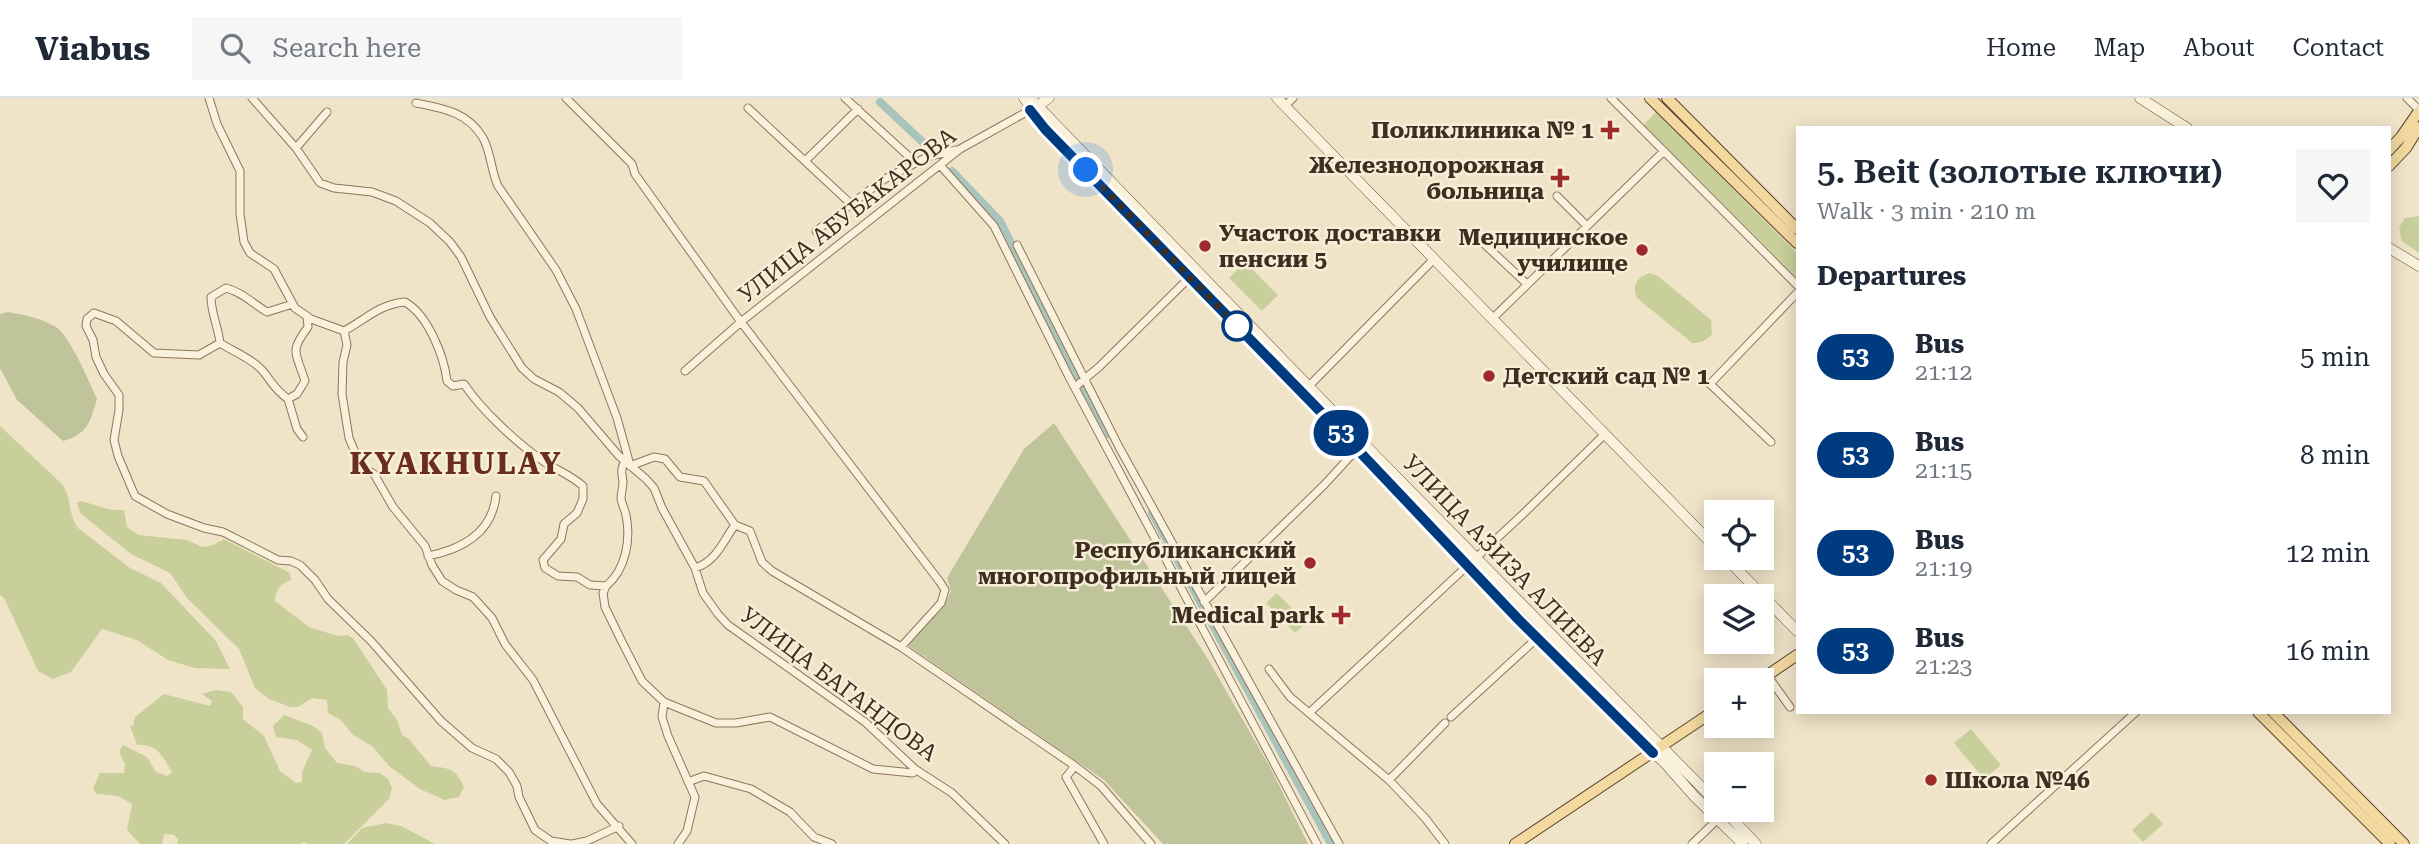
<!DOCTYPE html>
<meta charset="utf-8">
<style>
body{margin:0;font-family:"Roboto Serif",serif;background:#f6f6f7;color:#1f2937;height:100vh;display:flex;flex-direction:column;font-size:26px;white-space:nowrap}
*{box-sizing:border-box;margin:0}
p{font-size:23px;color:#747a83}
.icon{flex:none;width:38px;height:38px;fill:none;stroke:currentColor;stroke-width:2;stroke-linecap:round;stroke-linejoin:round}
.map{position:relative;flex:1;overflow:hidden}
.sheet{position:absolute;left:1796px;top:28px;width:595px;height:588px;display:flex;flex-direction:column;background:#fff;border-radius:0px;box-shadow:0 4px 18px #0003}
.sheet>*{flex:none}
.badge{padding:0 14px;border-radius:23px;font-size:24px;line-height:46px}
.buttons{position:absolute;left:1704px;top:402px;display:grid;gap:14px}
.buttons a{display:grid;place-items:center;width:70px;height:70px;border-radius:0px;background:#fff;box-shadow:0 4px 18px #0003;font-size:35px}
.you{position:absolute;width:35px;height:35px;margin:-18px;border:5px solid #fff;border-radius:50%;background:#1a73e8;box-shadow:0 0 0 10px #1a73e833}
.map>.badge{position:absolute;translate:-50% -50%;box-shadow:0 0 0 4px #fff}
h2{padding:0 21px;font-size:26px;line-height:63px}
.round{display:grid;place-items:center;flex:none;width:74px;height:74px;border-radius:0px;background:#f6f6f7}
.overview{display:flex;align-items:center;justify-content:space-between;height:119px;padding:0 21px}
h1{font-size:33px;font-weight:600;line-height:52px}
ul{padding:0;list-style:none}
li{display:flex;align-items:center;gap:21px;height:98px;padding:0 21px}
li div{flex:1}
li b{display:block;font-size:26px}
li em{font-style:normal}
li .badge{min-width:77px;font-weight:700;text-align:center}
header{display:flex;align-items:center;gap:42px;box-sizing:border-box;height:98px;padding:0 35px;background:#fff;border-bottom:2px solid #e0e1e3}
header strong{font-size:33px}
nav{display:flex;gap:38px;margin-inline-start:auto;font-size:24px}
.search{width:490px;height:63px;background:#f6f6f7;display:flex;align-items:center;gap:18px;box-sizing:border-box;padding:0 24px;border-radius:0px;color:#747a83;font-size:26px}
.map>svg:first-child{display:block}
.green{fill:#c9cf9b}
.cemetery{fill:#bfc49a}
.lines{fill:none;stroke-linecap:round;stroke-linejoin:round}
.canal{stroke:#a9c4bc;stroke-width:8}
.minor-casing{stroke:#8d765c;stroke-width:9}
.secondary-casing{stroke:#6f573f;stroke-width:11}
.primary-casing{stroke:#5b4430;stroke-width:12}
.minor{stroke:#faf1dc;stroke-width:7}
.secondary{stroke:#faf1dc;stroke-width:10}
.primary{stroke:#f3d9a0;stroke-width:10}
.line-casing{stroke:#fff;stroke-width:16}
.line{stroke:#003b80;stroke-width:10}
.walk{stroke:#3d2e20;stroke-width:7;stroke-dasharray:0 12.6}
.poi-dot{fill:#9e2a2b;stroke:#f7eed8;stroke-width:2.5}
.stop-dot{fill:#fff;stroke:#003b80;stroke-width:3.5}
.labels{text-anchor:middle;stroke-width:5;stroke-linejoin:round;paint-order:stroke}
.poi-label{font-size:23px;font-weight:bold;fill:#3d2e20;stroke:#f7eed8;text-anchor:end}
.street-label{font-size:23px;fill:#3d2e20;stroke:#f7eed8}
.district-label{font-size:30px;font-weight:bold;letter-spacing:2px;fill:#6b2e1e;stroke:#f7eed8}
</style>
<header>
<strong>Viabus</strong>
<div class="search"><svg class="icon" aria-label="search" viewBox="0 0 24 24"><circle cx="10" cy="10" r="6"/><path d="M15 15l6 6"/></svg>Search here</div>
<nav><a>Home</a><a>Map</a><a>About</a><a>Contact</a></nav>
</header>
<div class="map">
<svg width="2419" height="746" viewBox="0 0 2419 746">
<rect width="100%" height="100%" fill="#f0e4c8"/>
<path class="green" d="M1656 14 1797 155V180L1644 27Z
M2419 118V155L2402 143 2399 130 2405 120Z
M1245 164 1278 197 1262 213 1229 180Z
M1650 175 1658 178 1711 222 1712 236C1706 243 1701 245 1692 245L1637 200C1632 188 1636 179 1650 175Z
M0 328 62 386C72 399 67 414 78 430L130 470 161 485 216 543 230 571 195 570 168 562 137 542 102 531 71 574 53 581 38 573 4 500 0 497Z
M81 403 112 412H124L127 429 139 437 187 442 202 449 213 447 224 441 290 475 291 482C280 486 276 491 275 503L309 529 338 538 347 537 353 540 387 592 388 610 397 622 402 637 409 641 431 668C450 671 455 669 464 689L459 699 444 702 420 691 389 668 372 648 353 637 341 622 328 615 327 602 312 600 298 609H290L269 601 255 590 239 551 187 500 170 475 131 456 80 415 77 405Z
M1277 495 1306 525 1295 535 1266 505Z
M216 592 231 594 243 609V621L264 638 280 673 296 685 302 684V674L312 652 297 642 276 639 273 628 284 617 313 628 322 635 325 650 337 665 355 668 365 674 380 675 388 681 392 690 389 701 344 746H307L304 744 301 746H177L178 741 174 737 164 736 162 746H140L127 732 132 706 118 698 96 696 93 690 100 675H124L125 666 119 654 123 647 147 659 156 674 167 678 172 674C163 659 157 645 137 647L130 628H133L135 619 164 596 210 608 212 603 202 596Z
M1971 631 2001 667 1984 681 1954 645Z
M2152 714 2163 726 2143 744 2132 732Z
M386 725 401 728 435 746H347L362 730Z"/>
<path class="cemetery" d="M8 214C24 217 41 220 56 229 70 238 89 284 97 301 90 324 88 336 63 343L17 302 0 270V216Z
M1054 325 1206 558 1270 669 1308 746H1163L1104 682 910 549 908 544 943 510 951 493 947 480 1024 351Z"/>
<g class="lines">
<path class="canal" d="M880 4 929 50
M952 73 1000 123 1075 273 1109 336
M1152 415 1331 746"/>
<g class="minor-casing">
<path id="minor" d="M209 0 217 26 240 73V116L244 144 250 155 274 171 295 210 311 221 344 233 347 247 343 264 342 296 349 340 357 359 364 370 374 376 393 409 425 448 432 467 442 483 456 492 473 499 492 520 505 546 533 582 597 706 632 746
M252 0 296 50 320 85 334 90 372 94 396 103 430 125 450 144 461 159 490 219 522 270 534 281 559 294 578 310 619 358 646 381 654 390 662 410 695 470 703 495 718 516 728 527 865 624 915 671 952 695 1005 746
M566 0 632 66 635 76 738 220 940 484 945 492 941 505 901 549
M845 0 916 65
M1611 0 1797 187
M2407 0 2419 12
M416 5C442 10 468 14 483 40 491 54 491 73 498 88L556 172 576 211 617 320 630 367
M1285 8 1293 0
M748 10 852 107
M296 50 327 14
M805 63 858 11
M940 67 994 128 1068 277 1317 746
M1557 98 1587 128
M816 133 883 82 927 59 956 52
M1480 142 1527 186
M1017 147 1119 349 1339 746
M1492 221 1664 53
M344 233C365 222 379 206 405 204 428 217 444 258 447 283L453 288 464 286C482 313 519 347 546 365 559 373 572 378 583 388V401L577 415 564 426 561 441 543 462 545 470 558 478 577 479 590 487 606 488 603 495 605 509 621 542 642 583 664 604 716 625H736L770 619 873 671 913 675 915 671
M220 245 199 257 154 255 116 223 94 215 87 221 86 228 93 242 96 259 104 276 119 297V312L114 342 118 358 135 398 167 416 204 430 223 434 278 462 291 463 300 467 315 482 328 501 371 543 441 623 472 650 496 661 509 674 517 688 519 699 535 732 551 743 570 746
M220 245C218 228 211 215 211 199L226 190C242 194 252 205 267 214L293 206
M220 245C234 254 251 260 262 272 273 285 273 290 288 301
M685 273 742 223 960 51 1030 12
M1075 289 1099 269 1190 179
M1307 290 1434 161
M303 339 297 331 288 301 297 296 305 283C296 254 289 254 308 229L307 218
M1771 344 1710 286 1797 195
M630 368 654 359 665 361 680 379 704 383 735 427
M735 427 750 433 762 464 772 473 901 549 1075 668 1101 688 1151 746
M428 458C463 451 492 435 496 398
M695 470C716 464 723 443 735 427
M606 488C626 472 631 441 626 417 625 412 622 406 621 401 621 395 623 390 623 384 622 376 620 371 625 363
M1204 504 1324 387 1357 351
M1269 571 1290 599 1389 682 1425 720 1445 746
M1767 577 1790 609
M664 604 662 619 668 638 695 699 687 733 678 746
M1309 615 1522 417 1605 336
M1451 619 1546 532
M1075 668 1066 679 1104 746
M1389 682 1445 625
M688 684 704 678 751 691 790 714 814 739 832 746
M572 746 587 743 619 728
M1692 746 1719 720
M1991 746 2136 614"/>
</g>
<g class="secondary-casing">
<path id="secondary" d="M1024 0 1045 31 1357 351 1518 521 1636 640 1664 664 1694 698 1743 746
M1030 0 1373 355 1717 705
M1277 0 1717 451
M2140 0 2187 30
M1034 10 1049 0
M2389 150 2419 168
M1726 460 1797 533
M1724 712 1756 746"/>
</g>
<g class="primary-casing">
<path id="primary" d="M1650 0 1797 145
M1667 0 1797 131
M2389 52 2401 39 2419 13
M2389 68 2406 50 2419 29
M1759 583 1797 557
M2258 614 2390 746
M2273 614 2404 746
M1515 746 1717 611"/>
</g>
<use href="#minor" class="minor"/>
<use href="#secondary" class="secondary"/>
<use href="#primary" class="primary"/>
</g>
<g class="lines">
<g class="line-casing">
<path id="line" d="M1030 12 1045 31 1357 351 1518 521 1653 655"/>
</g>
<use href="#line" class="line"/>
<path class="walk" d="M1086 72 1241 232 1237 228"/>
</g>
<g class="poi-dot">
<path d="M1606.5 21.5h7v7h7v7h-7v7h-7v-7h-7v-7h7z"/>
<path d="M1556.5 69.5h7v7h7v7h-7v7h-7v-7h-7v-7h7z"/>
<circle cx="1205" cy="148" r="7"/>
<circle cx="1642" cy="152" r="7"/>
<circle cx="1489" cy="278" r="7"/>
<circle cx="1310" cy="465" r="7"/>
<path d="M1337.5 506.5h7v7h7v7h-7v7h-7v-7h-7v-7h7z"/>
<circle cx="1931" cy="682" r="7"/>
</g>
<circle class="stop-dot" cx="1237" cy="228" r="14"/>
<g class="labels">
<g class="poi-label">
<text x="1594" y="40">Поликлиника № 1</text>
<text x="1544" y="75">Железнодорожная<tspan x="1544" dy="26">больница</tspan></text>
<text x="1219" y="143" text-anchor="start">Участок доставки<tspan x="1219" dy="26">пенсии 5</tspan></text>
<text x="1628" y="147">Медицинское<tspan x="1628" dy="26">училище</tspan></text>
<text x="1503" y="286" text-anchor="start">Детский сад № 1</text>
<text x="1296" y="460">Республиканский<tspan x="1296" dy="26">многопрофильный лицей</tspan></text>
<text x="1325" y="525">Medical park</text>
<text x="1945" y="690" text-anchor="start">Школа №46</text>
</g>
<g class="street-label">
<text transform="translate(847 117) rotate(-38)" y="8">УЛИЦА АБУБАКАРОВА</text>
<text transform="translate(1505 462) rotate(46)" y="8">УЛИЦА АЗИЗА АЛИЕВА</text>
<text transform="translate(839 586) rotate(37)" y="8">УЛИЦА БАГАНДОВА</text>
</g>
<g class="district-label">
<text x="456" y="376">KYAKHULAY</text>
</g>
</g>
</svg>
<div class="buttons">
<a><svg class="icon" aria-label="locate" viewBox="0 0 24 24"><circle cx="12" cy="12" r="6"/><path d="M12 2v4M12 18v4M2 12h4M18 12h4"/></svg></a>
<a><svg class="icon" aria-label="layers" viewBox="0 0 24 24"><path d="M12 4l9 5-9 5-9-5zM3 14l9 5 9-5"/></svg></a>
<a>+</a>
<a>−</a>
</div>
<div class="you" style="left:1086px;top:72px"></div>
<b class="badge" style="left:1341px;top:335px;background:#003b80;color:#fff">53</b>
<section class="sheet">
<div class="overview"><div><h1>5. Beit (золотые ключи)</h1><p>Walk · 3 min · 210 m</p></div><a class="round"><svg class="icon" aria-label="heart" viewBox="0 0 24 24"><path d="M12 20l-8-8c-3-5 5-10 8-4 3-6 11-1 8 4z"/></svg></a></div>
<h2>Departures</h2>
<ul>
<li><span class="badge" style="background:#003b80;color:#fff">53</span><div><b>Bus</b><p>21:12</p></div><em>5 min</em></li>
<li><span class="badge" style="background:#003b80;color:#fff">53</span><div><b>Bus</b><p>21:15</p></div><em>8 min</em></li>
<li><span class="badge" style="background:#003b80;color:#fff">53</span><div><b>Bus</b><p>21:19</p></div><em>12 min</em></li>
<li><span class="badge" style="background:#003b80;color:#fff">53</span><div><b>Bus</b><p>21:23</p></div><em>16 min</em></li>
</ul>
</section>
</div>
